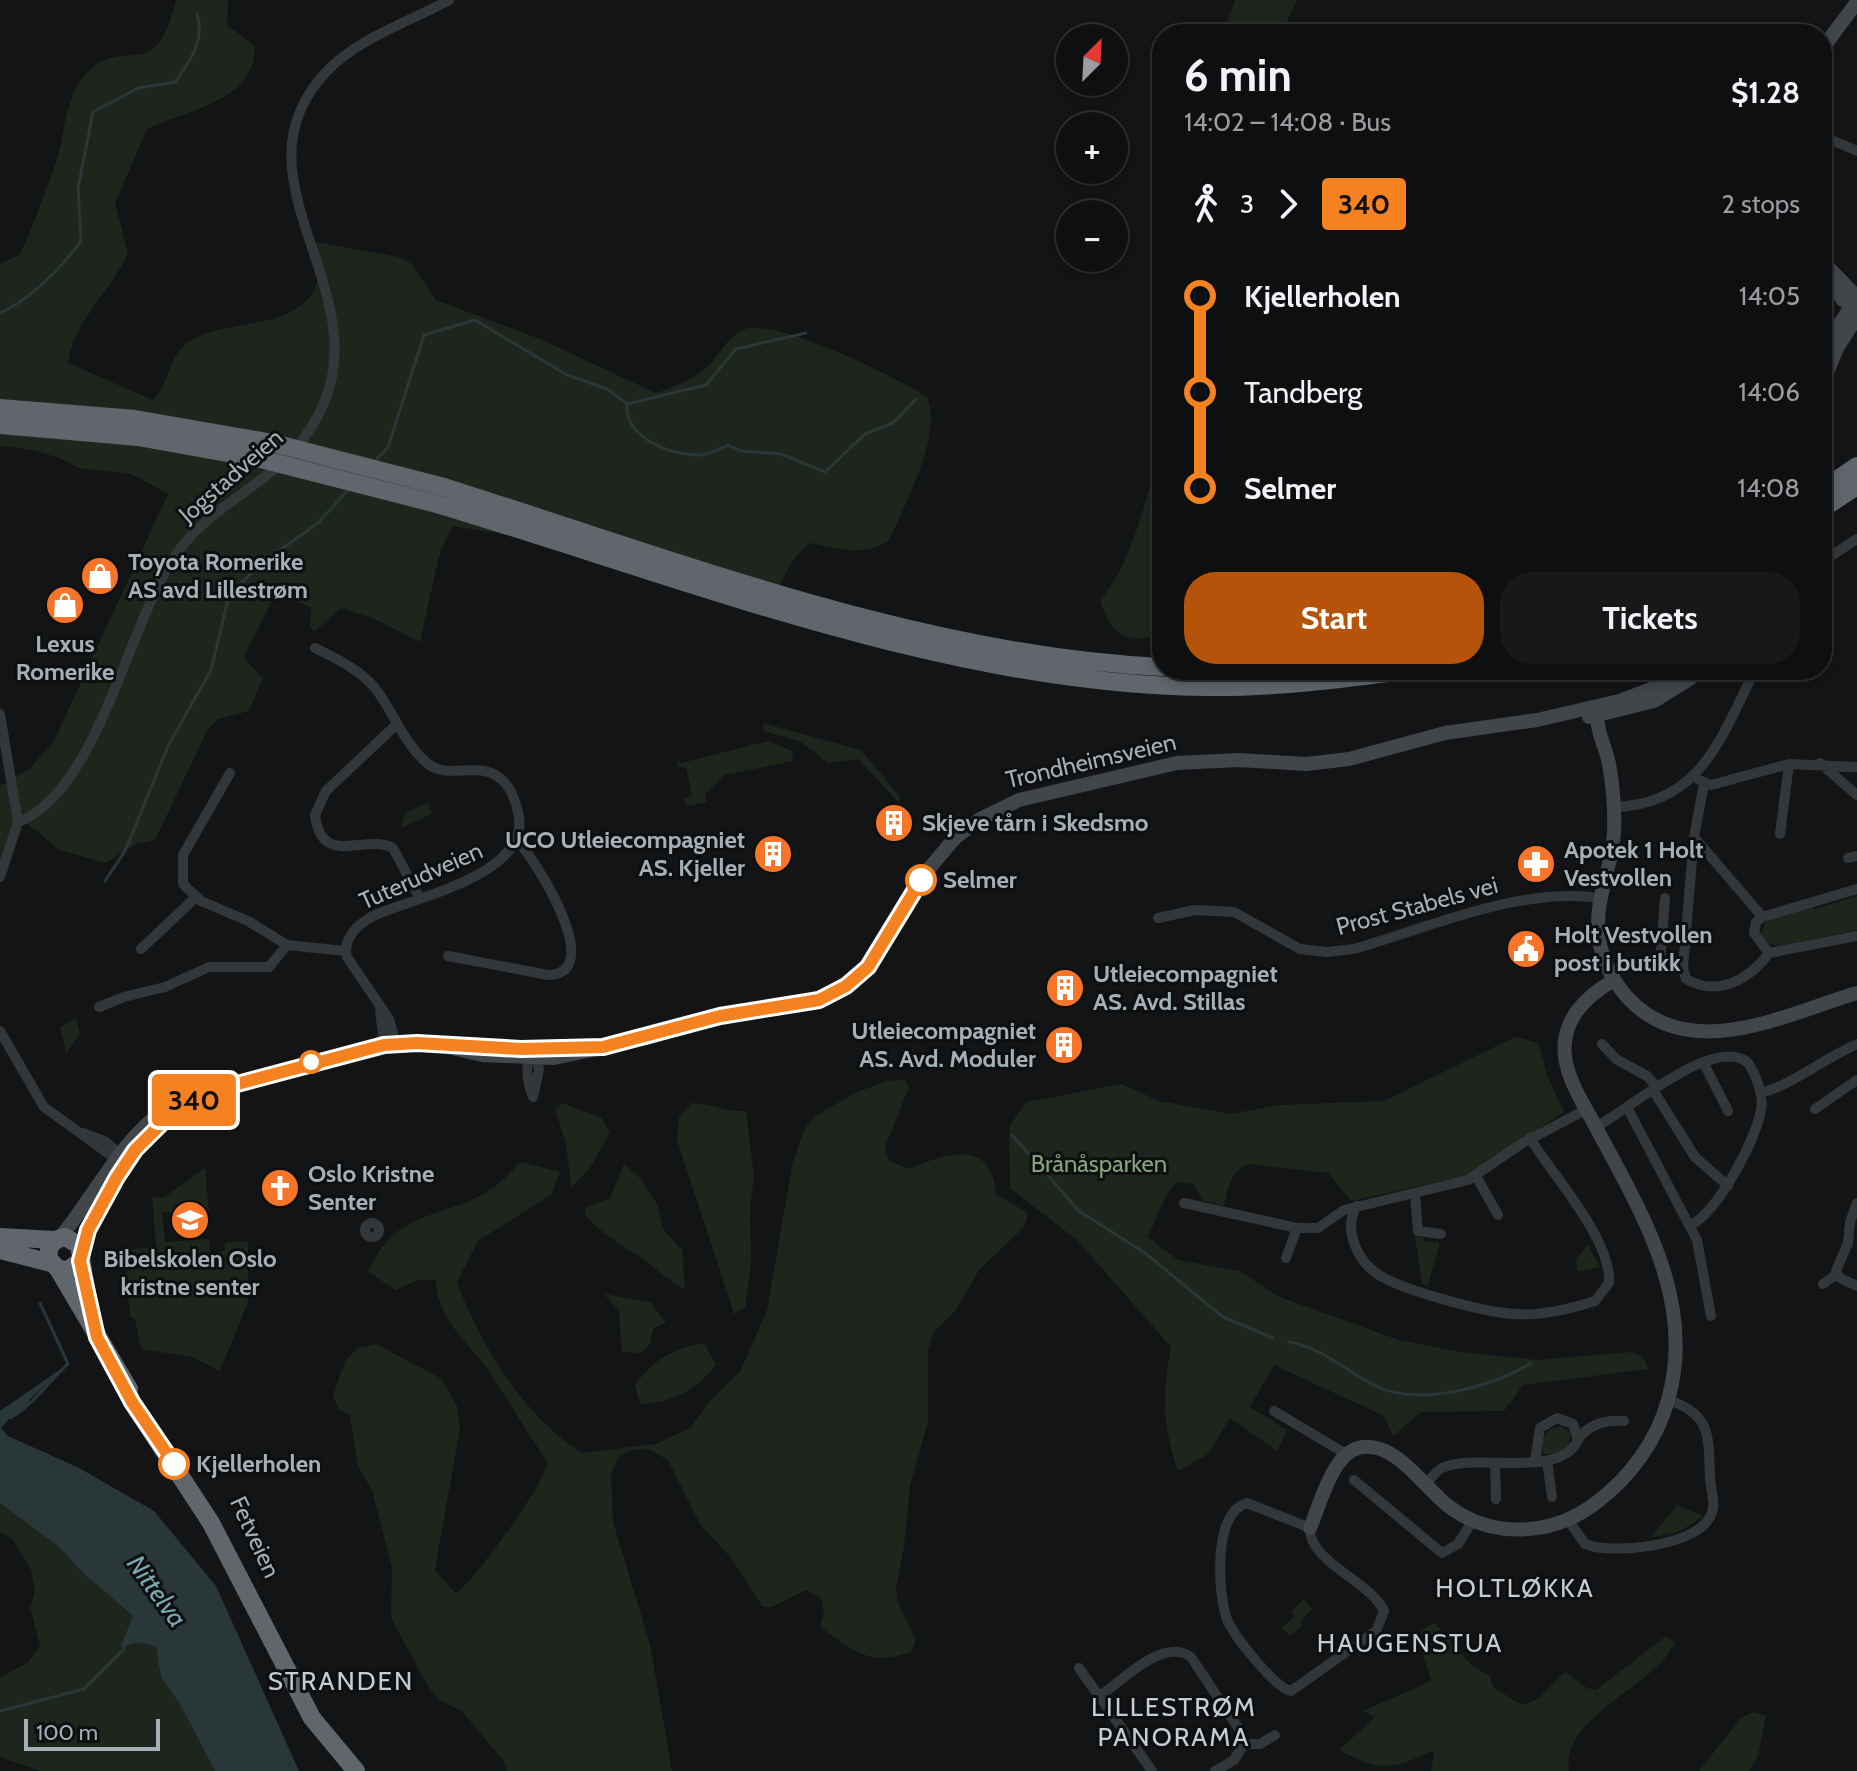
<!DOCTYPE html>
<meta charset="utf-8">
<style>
body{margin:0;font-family:Cabin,sans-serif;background:#171819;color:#f1f3f6;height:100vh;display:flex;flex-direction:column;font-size:30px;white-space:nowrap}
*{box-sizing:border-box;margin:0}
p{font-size:26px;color:#9b9c9f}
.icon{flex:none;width:44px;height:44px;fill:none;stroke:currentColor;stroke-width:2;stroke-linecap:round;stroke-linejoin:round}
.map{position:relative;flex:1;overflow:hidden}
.drawer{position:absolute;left:1152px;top:24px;width:680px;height:656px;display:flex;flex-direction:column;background:#0e0f10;border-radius:32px;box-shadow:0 4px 12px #0003,0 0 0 2px #2e2f30}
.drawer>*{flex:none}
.badge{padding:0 16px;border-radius:6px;font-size:28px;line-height:52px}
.needle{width:52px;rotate:24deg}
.buttons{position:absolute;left:1056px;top:24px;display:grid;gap:16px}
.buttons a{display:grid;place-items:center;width:72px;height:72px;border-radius:50%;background:#0e0f10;box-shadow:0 4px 12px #0003,0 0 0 2px #2e2f30;font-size:40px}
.scale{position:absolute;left:24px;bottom:20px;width:136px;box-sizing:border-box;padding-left:8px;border:4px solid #a4afb6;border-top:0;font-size:22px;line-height:28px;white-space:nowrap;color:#a4afb6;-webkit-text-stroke:6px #0e0f10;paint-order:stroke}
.map>.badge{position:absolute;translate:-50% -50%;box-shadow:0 0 0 4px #fff}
.legs{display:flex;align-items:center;gap:12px;height:88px;padding:0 32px;font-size:26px}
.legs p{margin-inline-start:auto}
.overview{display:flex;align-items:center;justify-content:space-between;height:136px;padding:0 32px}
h1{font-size:44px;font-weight:800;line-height:60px}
.primary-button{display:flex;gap:16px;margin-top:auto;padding:16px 32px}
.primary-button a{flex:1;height:92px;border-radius:32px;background:#b45309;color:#fff;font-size:32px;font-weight:800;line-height:92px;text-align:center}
.primary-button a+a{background:#171819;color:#f1f3f6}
ul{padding:0 32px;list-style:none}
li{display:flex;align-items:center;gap:28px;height:96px;font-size:30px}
li i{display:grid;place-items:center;width:12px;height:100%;margin:0 10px;background:currentColor}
li i::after{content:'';width:20px;height:20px;margin:-10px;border:6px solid;border-radius:50%;background:#0e0f10}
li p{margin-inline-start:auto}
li:first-child i{background:linear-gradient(#0000 50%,currentColor 0)}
li:last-child i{background:linear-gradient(currentColor 50%,#0000 0)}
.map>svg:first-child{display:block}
.green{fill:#1e251d}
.water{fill:#293739}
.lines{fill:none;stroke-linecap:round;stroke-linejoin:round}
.stream{stroke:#293739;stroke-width:3}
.street{stroke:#34373a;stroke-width:10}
.secondary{stroke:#42464a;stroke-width:14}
.highway{stroke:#60666b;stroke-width:18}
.highway-bridge{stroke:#60666b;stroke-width:18}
.line-1-casing{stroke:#fff;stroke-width:18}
.line-1{stroke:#f58220;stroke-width:12}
.stop-1-dot{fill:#fff;stroke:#f58220;stroke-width:4}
.labels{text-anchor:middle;stroke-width:6;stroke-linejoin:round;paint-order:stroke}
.street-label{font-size:24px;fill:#a4afb6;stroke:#0e0f10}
.poi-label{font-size:24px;font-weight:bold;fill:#a4afb6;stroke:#0e0f10;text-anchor:start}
.stop-label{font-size:24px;font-weight:bold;fill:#a4afb6;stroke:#0e0f10;text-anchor:start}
.park-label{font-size:24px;fill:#84a27b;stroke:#0e0f10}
.neighbourhood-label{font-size:26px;letter-spacing:2px;fill:#c6ccd2;stroke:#0e0f10}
.water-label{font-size:26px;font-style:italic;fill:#7aa9b2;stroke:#0e0f10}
</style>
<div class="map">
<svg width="1857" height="1771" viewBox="0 0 1857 1771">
<rect width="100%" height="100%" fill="#131415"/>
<path class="green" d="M176 0H228L227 25 255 46C256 102 185 110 147 129L115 203 128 254C110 292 74 321 68 363L153 400C170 383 168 357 187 343 223 317 290 333 314 290 322 277 311 257 317 242L399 257 412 264 436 300 540 339 656 393C674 387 691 380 706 368 719 356 728 335 745 329 775 318 900 378 927 397 943 435 904 507 888 542 859 556 841 549 811 543 791 556 784 578 774 599L509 535 452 526 439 556 420 642 377 620 341 608 314 632 310 625 311 608 277 590 245 655V659L263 678 249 711 218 719 207 731 155 840 136 844 105 863 60 850 20 818 0 871V786L28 770 53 743 168 494 131 474 77 468C66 456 17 446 0 446V264L19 255 26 242C37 213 49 184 58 155 66 127 66 91 90 70 127 36 155 86 176 0Z
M1235 0H1297L1281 34H1223Z
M1162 435V634C1127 647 1108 632 1100 599 1131 570 1153 477 1162 435Z
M763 723 861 750 900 797 899 803 858 759 828 763 801 742 764 731Z
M768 741 792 751 793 761 725 775 705 794 707 802 687 806 684 798 692 796 686 767H678L677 758 681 763Z
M428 803 432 814 401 828 405 813Z
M1857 896V930L1780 946 1765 943 1760 935 1766 920 1812 905 1814 909Z
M76 1018 80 1034 66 1053 60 1028Z
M1515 1037 1539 1043 1547 1075 1564 1112 1470 1175 1351 1201 1328 1173 1247 1164C1230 1173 1228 1188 1224 1206L1202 1200 1194 1184 1177 1182C1163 1195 1157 1219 1148 1237L1178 1260 1240 1271 1277 1296 1399 1340 1460 1352 1537 1360 1632 1352 1643 1357 1648 1369 1523 1385 1504 1411 1421 1412 1393 1436 1384 1416 1274 1365 1250 1407 1287 1430 1277 1451 1230 1418 1208 1454 1178 1471C1162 1425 1162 1394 1171 1347L1078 1241 1010 1188 1009 1127 1026 1102 1122 1084 1159 1101 1231 1114 1278 1105 1384 1101Z
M904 1080 909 1087 885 1147 889 1161 909 1169C946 1153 992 1138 996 1194L1028 1213 1024 1227 979 1270 956 1310 933 1333 928 1350V1422L910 1486 904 1547 896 1587 898 1603 916 1639 911 1652C869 1667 854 1651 820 1627L824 1613 821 1598 806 1590 772 1607H763L731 1558 700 1524 668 1460 648 1449 631 1450 619 1456 611 1474 613 1522 650 1644 672 1771H507L502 1759 462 1711 440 1701 429 1688 391 1618 392 1568 372 1490 358 1467 350 1416 338 1408 333 1396 345 1361 358 1348 376 1344 442 1379 457 1406 460 1428 435 1570 456 1594C474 1580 548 1481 547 1461 525 1430 507 1397 485 1366 465 1339 436 1317 436 1280H418L396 1290 368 1272C397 1204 449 1222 498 1184 506 1178 513 1169 521 1162L560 1172 551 1195 478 1241 457 1282C481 1347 523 1414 581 1453L656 1444 690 1428 710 1401 741 1370 767 1310 793 1161 805 1128 815 1116 857 1092 887 1081Z
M562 1103 602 1118 610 1132 590 1168 571 1188 566 1143 555 1109Z
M692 1103C716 1104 721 1112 746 1111L754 1177 750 1209 751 1263 745 1308 734 1314 677 1140 679 1117Z
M624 1164 640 1178 657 1204 663 1229 682 1250 685 1290C668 1281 656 1268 640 1257 619 1243 601 1234 585 1215V1208L610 1198Z
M205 1168 209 1211 162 1212 165 1242 209 1239 210 1252 225 1251V1243L248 1241V1302L220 1371 192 1357 141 1349 135 1319 130 1317 128 1294 122 1290 132 1249 156 1247 152 1197 163 1198Z
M1415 1237H1423L1424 1242H1438L1439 1246 1428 1286 1422 1284Z
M1588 1244 1600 1267 1577 1272 1576 1259Z
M604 1294 650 1302 666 1322 653 1329 650 1344 641 1353 622 1352 619 1311Z
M704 1343 716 1365C695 1391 673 1403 640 1404L635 1385C653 1360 673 1348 704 1343Z
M1560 1426 1570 1433 1569 1446 1555 1454H1543C1541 1439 1545 1428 1560 1426Z
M0 1503 59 1547 84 1574 133 1616 121 1645 139 1641 156 1648 161 1678 180 1704 215 1771H40L0 1757V1678L28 1662 40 1646 30 1608 35 1591 31 1570 13 1539 0 1532Z
M1677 1505 1703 1516 1681 1531 1650 1538Z
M1304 1599 1312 1609 1300 1622 1303 1625 1289 1636 1282 1627 1295 1616 1291 1611Z
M1435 1623 1471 1665 1490 1676 1493 1687 1522 1705 1538 1699 1565 1672 1587 1688 1596 1690 1666 1636 1675 1642C1657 1686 1560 1716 1569 1771H1431L1434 1754 1431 1751C1392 1771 1378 1771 1339 1750L1375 1717 1363 1711 1431 1681 1421 1647V1630Z
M1753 1712 1766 1715 1758 1756 1749 1771H1699L1741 1718Z"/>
<path class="water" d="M68 1364 30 1399 25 1410 9 1419 1 1428 8 1436 79 1468 154 1511 216 1586 299 1771H215L180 1704 161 1678 156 1648C144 1642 134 1639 123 1649L121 1645 133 1616 84 1574 59 1547 0 1503V1411Z"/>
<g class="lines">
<path class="stream" d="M0 313C33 298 59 270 81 241L78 188 93 112 138 88 175 82C191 60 205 40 197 14
M627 404C624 437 669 455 698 455 707 456 719 449 728 445L741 451 781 454 825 472 865 434 893 423 916 399
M627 404 706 385 736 349 806 333
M375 461 388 447 424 335 475 320 567 375 607 389 627 404
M105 881 125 851 169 744 211 670 229 595 263 562 318 523 348 490
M1012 1135 1079 1211 1145 1253 1223 1317 1273 1338
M1289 1342C1324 1348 1345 1371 1376 1386 1418 1407 1493 1387 1531 1363
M10 1418C30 1408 50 1380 68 1364L40 1303
M0 1711 84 1689 124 1649"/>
<path class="street" d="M1822 136 1857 151
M293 451C417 313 213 188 328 70 359 38 409 22 449 0
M1822 562 1857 539
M315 648C337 659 359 669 375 688 394 712 403 743 427 763 446 780 476 762 497 776 510 784 515 798 518 812 534 874 415 897 373 916 358 924 342 939 347 957L389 1019 396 1044
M0 714 18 822 0 877
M396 725 326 791 315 815C322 869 365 833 393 848L419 897
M1820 763 1857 795
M230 773 183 855V884L201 901 248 921 287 945 345 951
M1699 780 1711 785 1789 764 1857 767
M1704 784 1694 837 1760 914 1762 917 1756 922 1754 933 1769 953 1857 936
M1614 807C1701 805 1721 737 1755 670
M18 822C100 791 128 618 180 549 205 515 250 491 282 463
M1780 834 1789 764
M1694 837 1683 967 1686 979C1718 997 1749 980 1769 953
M1848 858 1857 856
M1665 898 1660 963 1683 967
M1762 917 1857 889
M1158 918 1195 910 1234 912 1300 949 1327 952 1354 949C1431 927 1521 886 1601 898
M141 949 195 898
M448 956 548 975C608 974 535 858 517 841
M99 1007 124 997 165 987 209 967H269L287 945
M380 1010 384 1045
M0 1031 44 1107 120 1162
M1602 1044 1616 1059 1647 1076 1657 1087
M533 1049C524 1062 527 1082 533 1097
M1704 1064 1728 1111
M1653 1090 1695 1157 1728 1186
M1760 1093C1793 1085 1824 1058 1857 1044
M533 1097 539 1070 536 1052
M1628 1109 1697 1240 1711 1316
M1815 1109 1857 1080
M1596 1127C1627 1111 1715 1034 1748 1063 1756 1075 1764 1096 1761 1110 1755 1141 1719 1210 1691 1225
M83 1133 106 1142 123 1157
M1476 1176 1498 1215
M1415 1193 1418 1231 1441 1234
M1184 1203 1297 1228H1318L1344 1210 1468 1180 1521 1144 1587 1109
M1857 1203 1850 1222 1848 1243 1836 1271 1840 1278 1857 1286
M1357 1206C1342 1229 1358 1262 1379 1275 1405 1291 1486 1313 1516 1314 1542 1316 1570 1309 1595 1301L1609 1283C1612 1239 1552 1175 1530 1138
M365 1230a7 7 0 1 1 14 0a7 7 0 1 1-14 0Z
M1286 1258 1297 1228
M1823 1284 1837 1274
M1274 1411 1346 1454
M1578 1440C1588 1424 1605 1420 1624 1421
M1547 1461 1552 1497
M1495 1463 1496 1499
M1354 1480 1442 1553 1458 1544 1473 1520
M1425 1486C1430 1480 1435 1471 1442 1468 1477 1452 1559 1480 1578 1440L1573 1424 1557 1418 1540 1428 1535 1461
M1247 1503 1310 1528C1308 1561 1371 1582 1384 1611L1376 1631 1291 1691C1274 1687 1232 1634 1226 1617 1218 1589 1213 1513 1247 1503Z
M1568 1520 1585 1544C1612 1555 1691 1546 1708 1520 1718 1506 1711 1494 1710 1478 1708 1439 1713 1414 1668 1400
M1079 1668 1152 1771
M1100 1696C1123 1680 1163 1637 1191 1657L1239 1729 1244 1744 1234 1760 1215 1771
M1244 1744H1260L1275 1735"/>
<path class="secondary" d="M1822 49 1857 2
M1822 259 1842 299 1857 310
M1830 269 1857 297
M1822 350 1857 298
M1822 385 1837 348 1857 317
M1601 706C1591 724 1606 745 1609 764 1613 786 1615 809 1614 831 1613 864 1597 894 1598 927 1599 954 1610 978 1628 998 1690 1065 1786 1014 1857 993
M1589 717 1654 701 1691 678
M60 1238C101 1187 123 1133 181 1098L390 1044H435L482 1055 554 1058 647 1038 720 1016 808 1004 837 992 868 967 927 871 955 838 980 819 1019 800 1177 763 1239 760 1306 764 1349 759 1445 733 1537 720 1619 701 1697 672
M81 1249C99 1193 135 1139 184 1106
M1310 1528C1320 1505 1332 1455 1358 1448 1395 1438 1425 1490 1451 1508 1495 1540 1555 1535 1597 1502 1630 1477 1657 1441 1668 1400 1696 1303 1643 1215 1599 1133 1587 1109 1568 1083 1565 1056 1561 1020 1585 997 1614 980"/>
<path class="highway" d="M0 408 135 419 273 443
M0 425 138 437 261 459
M444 487C673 559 921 656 1162 667
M1822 490 1857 466
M437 504C682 577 949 685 1206 687 1274 688 1343 679 1411 670
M1822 509 1857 486
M0 1237 55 1240
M0 1250 51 1263
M80 1261 68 1270 58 1269 49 1259C47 1247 53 1239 65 1237L79 1245 89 1307
M58 1269 129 1389
M123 1381 132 1402 211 1523 312 1718 356 1771"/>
<path class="highway-bridge" d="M273 443 444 487
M261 459 437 504"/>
</g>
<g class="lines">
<g class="line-1-casing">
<path id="line-1" d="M174 1464 132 1402 97 1337 80 1261 88 1230 117 1177 135 1150 165 1120 207 1092 384 1045 417 1043 521 1049 603 1047 720 1016 819 1000 846 986 868 967 921 880"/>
</g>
<use href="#line-1" class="line-1"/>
</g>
<defs>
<g id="shop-disc" transform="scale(2)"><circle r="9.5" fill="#f77529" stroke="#0e0f10"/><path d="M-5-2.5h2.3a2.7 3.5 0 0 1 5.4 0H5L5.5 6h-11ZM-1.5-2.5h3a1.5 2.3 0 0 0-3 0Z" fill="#fff"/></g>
<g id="building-disc" transform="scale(2)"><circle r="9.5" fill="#f77529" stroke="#0e0f10"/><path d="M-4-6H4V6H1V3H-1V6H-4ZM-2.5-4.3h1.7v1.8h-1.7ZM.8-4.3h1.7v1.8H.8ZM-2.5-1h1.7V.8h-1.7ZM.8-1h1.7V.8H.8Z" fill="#fff"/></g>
<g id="pharmacy-disc" transform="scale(2)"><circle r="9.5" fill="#f77529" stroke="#0e0f10"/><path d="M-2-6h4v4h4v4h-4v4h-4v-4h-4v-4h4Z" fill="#fff"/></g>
<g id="civic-disc" transform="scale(2)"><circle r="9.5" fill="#f77529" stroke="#0e0f10"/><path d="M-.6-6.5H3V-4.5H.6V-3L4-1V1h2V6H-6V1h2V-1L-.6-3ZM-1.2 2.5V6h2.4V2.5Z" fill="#fff"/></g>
<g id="church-disc" transform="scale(2)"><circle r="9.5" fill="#f77529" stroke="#0e0f10"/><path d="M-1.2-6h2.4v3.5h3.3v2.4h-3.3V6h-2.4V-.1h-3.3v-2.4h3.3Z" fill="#fff"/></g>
<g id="school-disc" transform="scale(2)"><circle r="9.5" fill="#f77529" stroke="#0e0f10"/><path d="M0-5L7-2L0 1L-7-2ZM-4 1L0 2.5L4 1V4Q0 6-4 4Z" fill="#fff"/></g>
</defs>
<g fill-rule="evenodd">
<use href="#shop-disc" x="100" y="576"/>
<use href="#shop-disc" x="65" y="605"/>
<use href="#building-disc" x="894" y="823"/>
<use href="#building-disc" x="773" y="854"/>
<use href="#pharmacy-disc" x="1536" y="864"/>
<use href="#civic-disc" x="1526" y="949"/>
<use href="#building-disc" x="1065" y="988"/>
<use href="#building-disc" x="1064" y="1045"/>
<use href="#church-disc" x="280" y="1188"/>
<use href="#school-disc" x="190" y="1220"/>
</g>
<g class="stop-1-dot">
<circle cx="921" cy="880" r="14"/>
<circle cx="311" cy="1062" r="10"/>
<circle cx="174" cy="1464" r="14"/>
</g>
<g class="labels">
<g class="street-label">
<text transform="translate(231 476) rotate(-41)" y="8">Jogstadveien</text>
<text transform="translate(1091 761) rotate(-13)" y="8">Trondheimsveien</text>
<text transform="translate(421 876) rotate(-24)" y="8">Tuterudveien</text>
<text transform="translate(1417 906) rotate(-15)" y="8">Prost Stabels vei</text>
<text transform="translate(255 1537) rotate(65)" y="8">Fetveien</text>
</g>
<g class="poi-label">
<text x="128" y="570">Toyota Romerike<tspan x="128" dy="28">AS avd Lillestrøm</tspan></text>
<text x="65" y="652" text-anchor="middle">Lexus<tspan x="65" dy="28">Romerike</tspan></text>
<text x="922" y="831">Skjeve tårn i Skedsmo</text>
<text x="745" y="848" text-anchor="end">UCO Utleiecompagniet<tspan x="745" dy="28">AS. Kjeller</tspan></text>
<text x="1564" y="858">Apotek 1 Holt<tspan x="1564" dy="28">Vestvollen</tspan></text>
<text x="1554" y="943">Holt Vestvollen<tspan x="1554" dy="28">post i butikk</tspan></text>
<text x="1093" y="982">Utleiecompagniet<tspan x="1093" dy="28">AS. Avd. Stillas</tspan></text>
<text x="1036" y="1039" text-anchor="end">Utleiecompagniet<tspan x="1036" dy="28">AS. Avd. Moduler</tspan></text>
<text x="308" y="1182">Oslo Kristne<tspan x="308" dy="28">Senter</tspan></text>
<text x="190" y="1267" text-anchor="middle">Bibelskolen Oslo<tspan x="190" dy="28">kristne senter</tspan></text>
</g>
<g class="stop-label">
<text x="943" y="888">Selmer</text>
<text x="196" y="1472">Kjellerholen</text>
</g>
<g class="park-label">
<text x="1099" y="1172">Brånåsparken</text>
</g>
<g class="neighbourhood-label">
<text x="1515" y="1597">HOLTLØKKA</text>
<text x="1410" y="1652">HAUGENSTUA</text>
<text x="341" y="1690">STRANDEN</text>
<text x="1174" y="1716">LILLESTRØM<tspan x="1174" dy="30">PANORAMA</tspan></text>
</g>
<g class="water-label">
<text transform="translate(157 1591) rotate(54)" y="9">Nittelva</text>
</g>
</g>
</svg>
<div class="buttons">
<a><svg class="needle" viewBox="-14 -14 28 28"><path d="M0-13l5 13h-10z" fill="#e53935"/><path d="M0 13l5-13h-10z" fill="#9b9c9f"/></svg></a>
<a>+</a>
<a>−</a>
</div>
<div class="scale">100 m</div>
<b class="badge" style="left:194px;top:1100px;background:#f58220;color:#111">340</b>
<section class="drawer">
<div class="overview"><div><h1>6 min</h1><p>14:02 – 14:08 · Bus</p></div><b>$1.28</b></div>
<div class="legs"><svg class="icon" aria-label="walk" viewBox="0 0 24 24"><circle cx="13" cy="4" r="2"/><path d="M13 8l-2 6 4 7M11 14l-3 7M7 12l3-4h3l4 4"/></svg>3<svg class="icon" aria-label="forward" viewBox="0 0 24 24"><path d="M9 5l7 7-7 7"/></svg><b class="badge" style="background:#f58220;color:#111">340</b><p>2 stops</p></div>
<ul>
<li><i style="color:#f58220"></i><b>Kjellerholen</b><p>14:05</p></li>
<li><i style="color:#f58220"></i><span>Tandberg</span><p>14:06</p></li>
<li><i style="color:#f58220"></i><b>Selmer</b><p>14:08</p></li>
</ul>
<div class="primary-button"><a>Start</a><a>Tickets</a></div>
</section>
</div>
